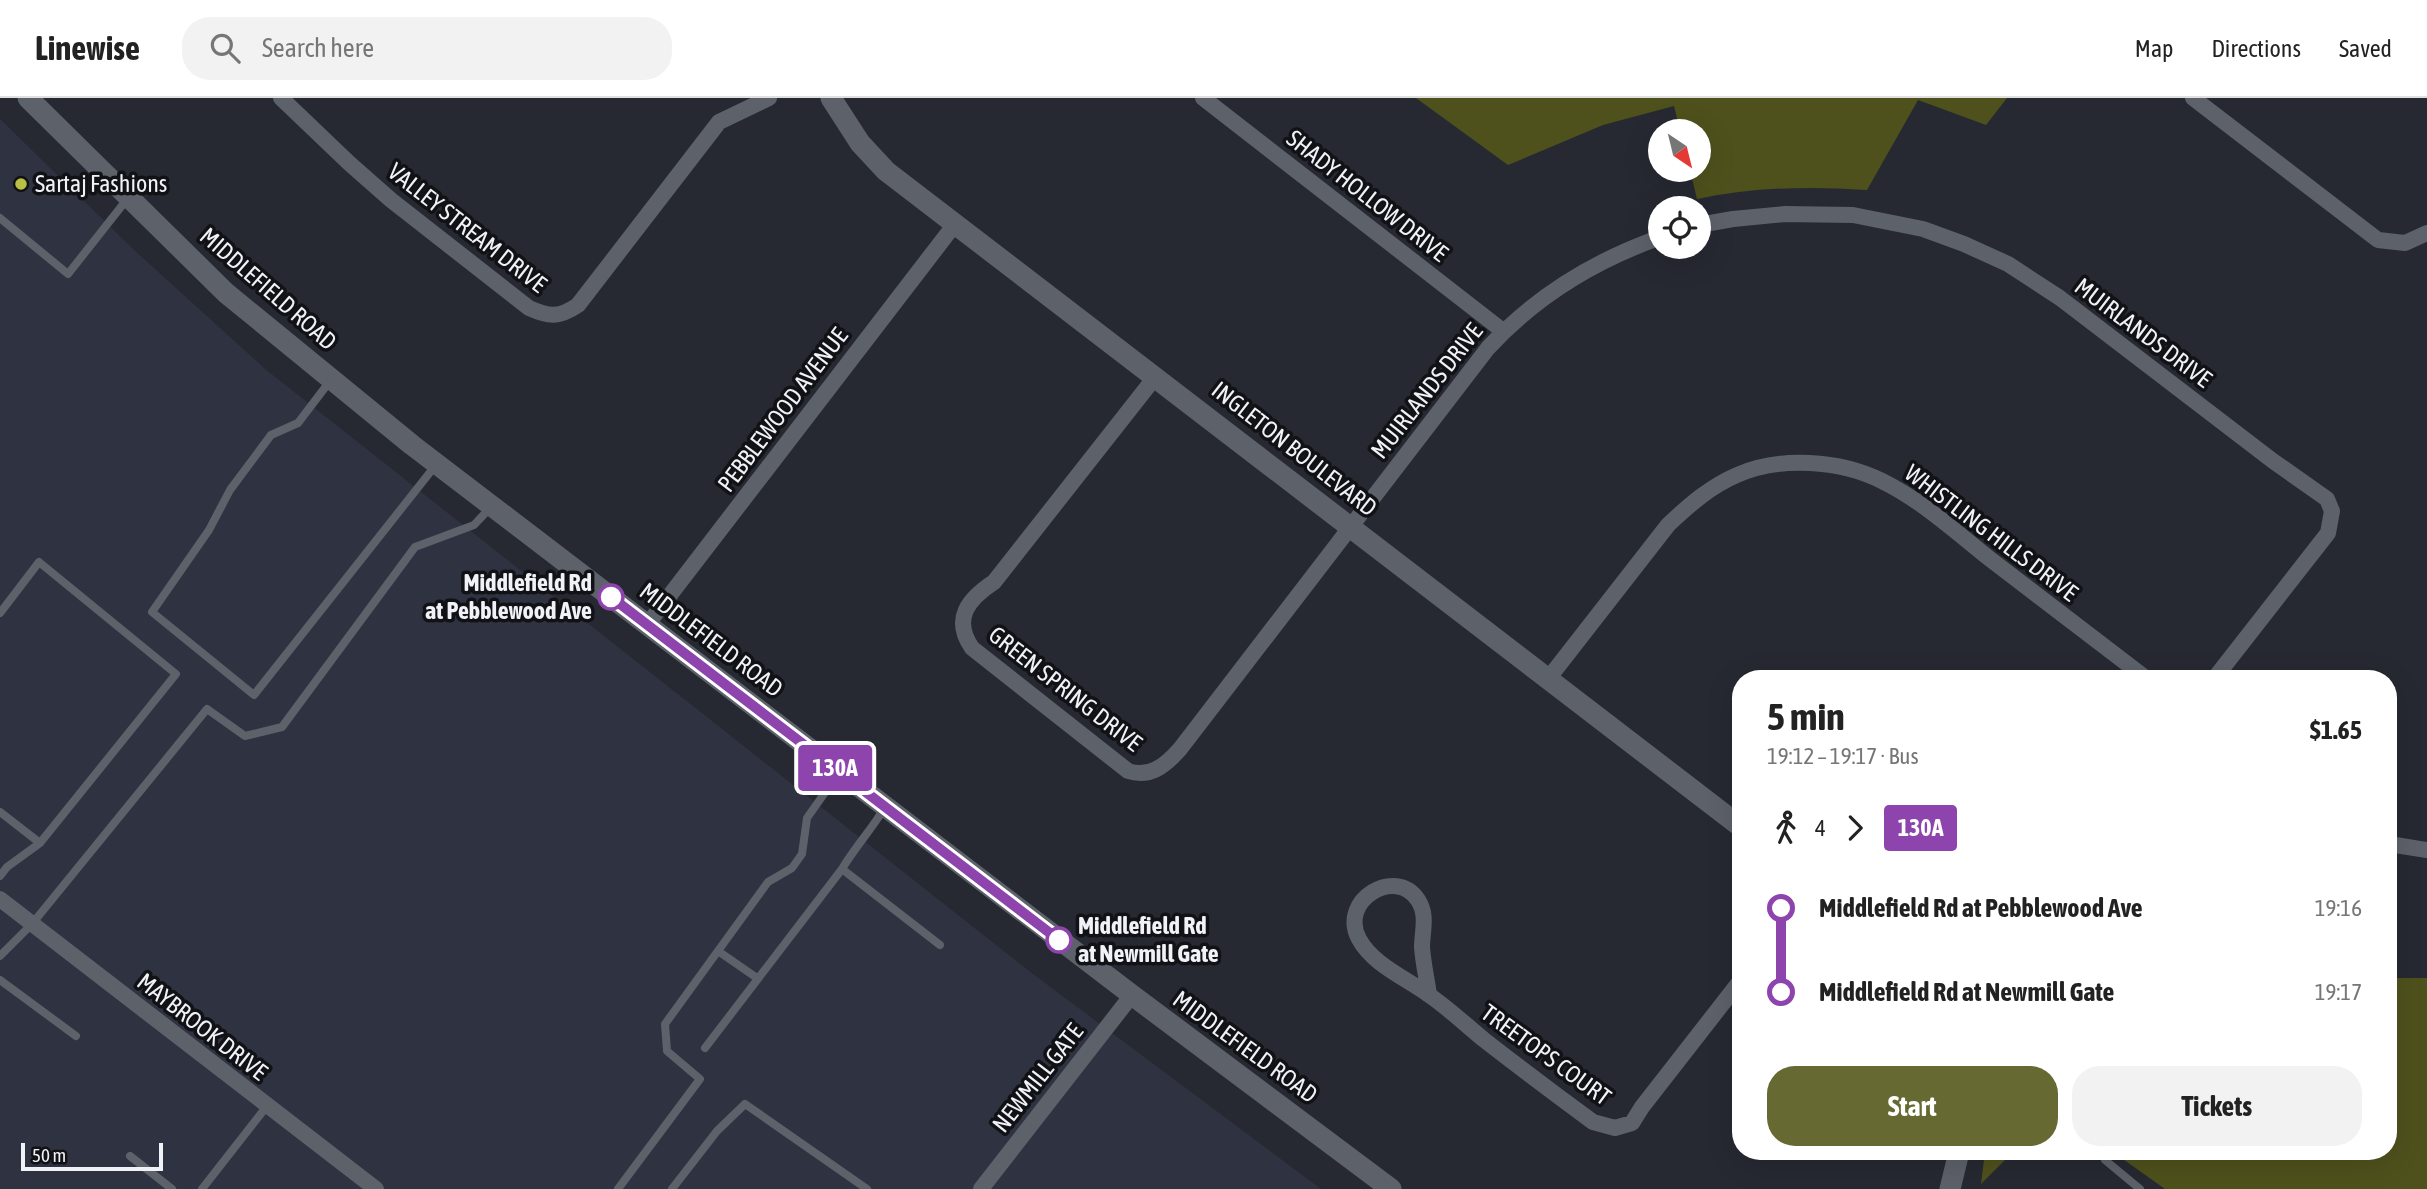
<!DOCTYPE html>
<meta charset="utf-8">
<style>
body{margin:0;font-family:"Asap Condensed",sans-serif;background:#f2f2f2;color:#222;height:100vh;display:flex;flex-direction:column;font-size:26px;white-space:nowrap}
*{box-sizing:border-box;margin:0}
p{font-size:23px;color:#767676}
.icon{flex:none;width:38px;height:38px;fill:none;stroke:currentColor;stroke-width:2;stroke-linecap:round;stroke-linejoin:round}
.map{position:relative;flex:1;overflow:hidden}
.panel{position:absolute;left:1732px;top:572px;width:665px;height:490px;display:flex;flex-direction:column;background:#fff;border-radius:28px;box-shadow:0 7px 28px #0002}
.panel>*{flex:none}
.badge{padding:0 14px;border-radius:5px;font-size:24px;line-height:46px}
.needle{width:46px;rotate:145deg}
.controls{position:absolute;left:1648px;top:21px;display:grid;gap:14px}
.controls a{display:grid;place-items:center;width:63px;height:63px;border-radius:50%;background:#fff;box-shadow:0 7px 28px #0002;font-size:35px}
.scale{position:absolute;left:21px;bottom:18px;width:142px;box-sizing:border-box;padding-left:7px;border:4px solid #f0f2f8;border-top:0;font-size:19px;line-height:24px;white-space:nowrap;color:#f0f2f8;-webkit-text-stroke:5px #111216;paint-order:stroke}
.map>.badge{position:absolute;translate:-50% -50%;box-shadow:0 0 0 4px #fff}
.legs{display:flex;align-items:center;gap:10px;height:77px;padding:0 35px;font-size:23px}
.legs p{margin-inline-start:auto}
.overview{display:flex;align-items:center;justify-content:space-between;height:119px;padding:0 35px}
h1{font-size:38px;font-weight:700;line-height:52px}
.primary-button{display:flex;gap:14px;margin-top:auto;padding:14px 35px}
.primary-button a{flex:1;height:80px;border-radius:28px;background:#676932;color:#fff;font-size:28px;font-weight:700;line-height:80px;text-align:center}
.primary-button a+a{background:#f2f2f2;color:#222}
ul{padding:0 35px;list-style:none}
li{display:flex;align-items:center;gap:24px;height:84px;font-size:26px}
li i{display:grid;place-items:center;width:10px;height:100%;margin:0 9px;background:currentColor}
li i::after{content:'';width:18px;height:18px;margin:-9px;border:5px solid;border-radius:50%;background:#fff}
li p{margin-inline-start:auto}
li:first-child i{background:linear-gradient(#0000 50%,currentColor 0)}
li:last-child i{background:linear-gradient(currentColor 50%,#0000 0)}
header{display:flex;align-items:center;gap:42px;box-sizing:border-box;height:98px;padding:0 35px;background:#fff;border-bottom:2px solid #e0e0e0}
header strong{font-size:33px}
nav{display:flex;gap:38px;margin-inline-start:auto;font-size:24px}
.search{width:490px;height:63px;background:#f2f2f2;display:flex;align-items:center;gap:18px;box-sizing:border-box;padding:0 24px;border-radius:28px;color:#767676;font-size:26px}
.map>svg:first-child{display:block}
.built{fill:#2f3341}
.green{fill:#4f511c}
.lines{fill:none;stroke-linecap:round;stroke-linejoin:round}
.lane{stroke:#5d616a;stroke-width:8}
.street{stroke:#5d616a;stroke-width:16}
.secondary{stroke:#5d616a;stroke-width:21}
.line-1-casing{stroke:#fff;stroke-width:16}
.line-1{stroke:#8e44ad;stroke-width:10}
.poi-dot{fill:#bbc045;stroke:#111216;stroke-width:2.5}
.stop-1-dot{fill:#fff;stroke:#8e44ad;stroke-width:3.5}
.labels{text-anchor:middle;stroke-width:7;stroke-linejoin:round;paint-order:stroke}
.poi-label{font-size:24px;fill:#f0f2f8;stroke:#111216;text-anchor:start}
.street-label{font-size:24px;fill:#f0f2f8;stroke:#111216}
.stop-label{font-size:24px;font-weight:bold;fill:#f0f2f8;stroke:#111216;text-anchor:end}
</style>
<header>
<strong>Linewise</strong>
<div class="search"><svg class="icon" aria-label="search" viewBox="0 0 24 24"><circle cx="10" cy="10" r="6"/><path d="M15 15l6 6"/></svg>Search here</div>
<nav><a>Map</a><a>Directions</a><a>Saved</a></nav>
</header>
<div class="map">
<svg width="2427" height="1091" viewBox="0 0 2427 1091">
<rect width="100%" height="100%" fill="#272932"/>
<path class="built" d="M0 21 133 151 265 271 1033 876 1321 1091H0Z"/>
<path class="green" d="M1416 0H2007L1986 27 1918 2 1867 92C1809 88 1754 89 1697 101L1690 72H1699V33H1680L1674 8 1603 27 1508 67Z
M2389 876V880H2427V1091H2165L2113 1054H2389Z
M1985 1054H2013L1981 1086Z"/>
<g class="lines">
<path class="lane" d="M0 120 68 176 128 100
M330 283 298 325 271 337 230 392 209 432 152 514 254 597 435 368
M0 515 39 464 176 576 40 745 7 769 0 778
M0 714 40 745
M842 771 940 847
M718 853 757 880
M0 858 32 826 207 611 245 638 282 629 415 449 474 427 490 410
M0 882 76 938
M705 950 842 771C855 749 872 731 885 709
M130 1058 172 1091
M2105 1062 2140 1091
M202 1091 267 1008
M618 1091 700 981 667 953 665 926 768 784 792 770 802 756 807 720 838 676
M672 1091 717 1033 745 1006 867 1091"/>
<path class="street" d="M281 0 349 65 391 102 529 210C549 219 559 220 578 207L719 24 769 0
M1203 0 1503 233
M2193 0 2378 142 2405 145 2427 135
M1699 127 1733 121 1785 116 1853 117 1923 131 1964 146 2008 166 2060 200 2273 363 2327 401 2332 413 2328 435 2214 581
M1156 278 994 484C968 501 952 521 972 550L1128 673C1150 680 1165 668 1180 651L1488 250C1535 199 1596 162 1661 139
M647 527 955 126
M1548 581 1668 427C1689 407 1711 388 1737 377 1780 358 1840 362 1882 383 1921 402 1956 434 1990 461 2043 501 2095 541 2147 581
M2389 746 2427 752
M0 801 376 1091
M1429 897C1427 881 1423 865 1422 849 1422 834 1428 817 1418 802 1396 768 1338 802 1359 841 1373 867 1406 880 1429 897 1448 910 1465 926 1483 941 1519 969 1556 997 1593 1024L1615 1030 1632 1025 1642 1009 1741 882
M981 1091 1132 897"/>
<path class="secondary" d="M28 0 226 195 412 347 1132 897 1391 1091
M831 0 860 45 886 73 1741 729
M1950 1091 1959 1054"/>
</g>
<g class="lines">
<g class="line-1-casing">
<path id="line-1" d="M611 499 1059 842"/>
</g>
<use href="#line-1" class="line-1"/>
</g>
<circle class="poi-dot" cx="21" cy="86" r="7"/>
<g class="stop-1-dot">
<circle cx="611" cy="499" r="12"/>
<circle cx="1059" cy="842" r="12"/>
</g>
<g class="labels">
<g class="poi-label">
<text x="35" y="94">Sartaj Fashions</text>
</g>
<g class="street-label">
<text transform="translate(1367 98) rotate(38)" y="8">SHADY HOLLOW DRIVE</text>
<text transform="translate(467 130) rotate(38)" y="8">VALLEY STREAM DRIVE</text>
<text transform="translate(268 191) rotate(41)" y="8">MIDDLEFIELD ROAD</text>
<text transform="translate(2143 235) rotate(37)" y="8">MUIRLANDS DRIVE</text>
<text transform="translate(1427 293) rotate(-52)" y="8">MUIRLANDS DRIVE</text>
<text transform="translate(783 312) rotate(-53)" y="8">PEBBLEWOOD AVENUE</text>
<text transform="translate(1294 351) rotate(38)" y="8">INGLETON BOULEVARD</text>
<text transform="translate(1991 435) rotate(37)" y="8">WHISTLING HILLS DRIVE</text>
<text transform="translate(711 542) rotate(37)" y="8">MIDDLEFIELD ROAD</text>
<text transform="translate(1065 591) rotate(38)" y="8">GREEN SPRING DRIVE</text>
<text transform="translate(202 929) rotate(38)" y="8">MAYBROOK DRIVE</text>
<text transform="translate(1245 949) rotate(36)" y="8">MIDDLEFIELD ROAD</text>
<text transform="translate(1546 957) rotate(36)" y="8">TREETOPS COURT</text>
<text transform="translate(1038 980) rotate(-52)" y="8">NEWMILL GATE</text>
</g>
<g class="stop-label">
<text x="592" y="493">Middlefield Rd<tspan x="592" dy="28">at Pebblewood Ave</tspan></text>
<text x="1078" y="836" text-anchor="start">Middlefield Rd<tspan x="1078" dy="28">at Newmill Gate</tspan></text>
</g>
</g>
</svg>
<div class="controls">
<a><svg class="needle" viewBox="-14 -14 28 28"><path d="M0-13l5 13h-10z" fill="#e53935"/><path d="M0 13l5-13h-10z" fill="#767676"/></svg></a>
<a><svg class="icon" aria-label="locate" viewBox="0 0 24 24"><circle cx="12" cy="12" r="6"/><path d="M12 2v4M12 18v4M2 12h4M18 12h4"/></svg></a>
</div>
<div class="scale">50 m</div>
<b class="badge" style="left:835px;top:670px;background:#8e44ad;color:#fff">130A</b>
<section class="panel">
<div class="overview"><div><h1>5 min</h1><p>19:12 – 19:17 · Bus</p></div><b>$1.65</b></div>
<div class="legs"><svg class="icon" aria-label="walk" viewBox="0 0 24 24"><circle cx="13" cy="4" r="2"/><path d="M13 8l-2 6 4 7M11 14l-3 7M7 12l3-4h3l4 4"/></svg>4<svg class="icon" aria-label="forward" viewBox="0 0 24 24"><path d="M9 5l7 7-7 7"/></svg><b class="badge" style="background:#8e44ad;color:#fff">130A</b></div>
<ul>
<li><i style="color:#8e44ad"></i><b>Middlefield Rd at Pebblewood Ave</b><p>19:16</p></li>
<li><i style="color:#8e44ad"></i><b>Middlefield Rd at Newmill Gate</b><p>19:17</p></li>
</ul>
<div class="primary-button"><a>Start</a><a>Tickets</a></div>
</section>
</div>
